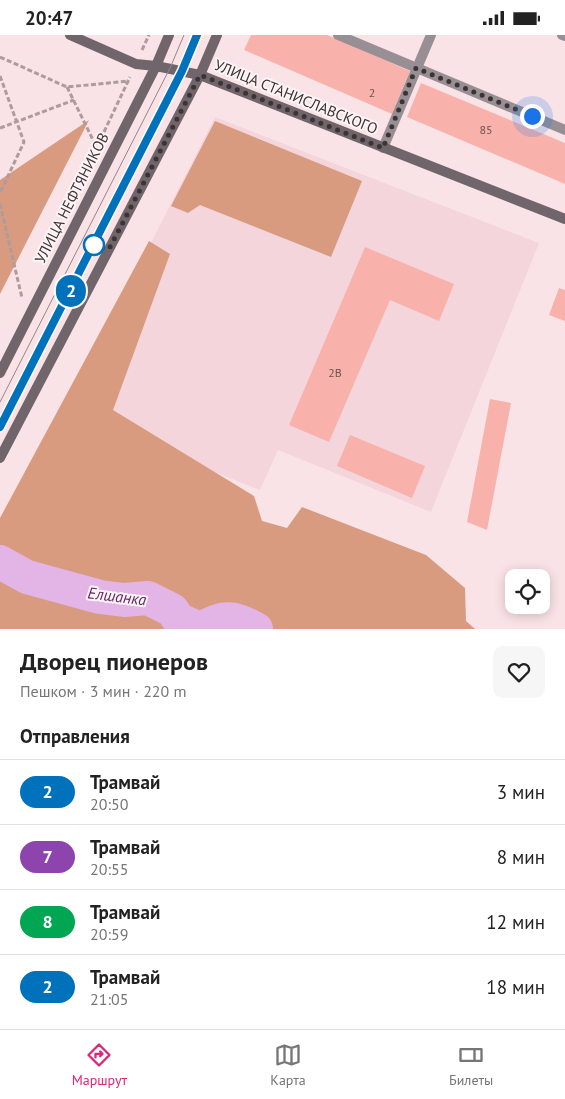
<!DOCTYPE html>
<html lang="ru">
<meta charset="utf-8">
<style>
body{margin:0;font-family:"PT Sans",sans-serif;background:#f6f6f6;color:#222;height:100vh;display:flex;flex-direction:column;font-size:19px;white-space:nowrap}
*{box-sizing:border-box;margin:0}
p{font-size:16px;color:#767676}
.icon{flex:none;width:28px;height:28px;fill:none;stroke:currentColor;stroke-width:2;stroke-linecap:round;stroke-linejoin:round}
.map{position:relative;height:594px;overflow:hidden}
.details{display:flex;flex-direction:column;background:#fff;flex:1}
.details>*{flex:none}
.badge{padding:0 10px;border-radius:16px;font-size:18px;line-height:32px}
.tools{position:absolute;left:505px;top:534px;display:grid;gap:10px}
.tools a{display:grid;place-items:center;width:45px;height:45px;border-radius:10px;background:#fff;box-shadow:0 2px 12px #0003;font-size:25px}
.you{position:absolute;width:25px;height:25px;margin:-12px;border:4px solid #fff;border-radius:50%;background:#1a73e8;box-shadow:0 0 0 8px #1a73e833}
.map>.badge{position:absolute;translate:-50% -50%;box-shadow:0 0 0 2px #fff}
h2{padding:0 20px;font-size:19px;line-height:45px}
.round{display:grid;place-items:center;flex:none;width:52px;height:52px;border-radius:10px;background:#f6f6f6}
.summary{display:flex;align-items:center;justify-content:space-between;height:85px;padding:0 20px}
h1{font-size:24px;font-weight:800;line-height:38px}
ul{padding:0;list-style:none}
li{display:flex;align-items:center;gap:15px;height:65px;padding:0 20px;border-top:1px solid #e0e0e0}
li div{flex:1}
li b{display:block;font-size:19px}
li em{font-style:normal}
li .badge{min-width:55px;font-weight:700;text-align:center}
.status{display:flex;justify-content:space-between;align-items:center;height:35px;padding:0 25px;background:#fff;direction:ltr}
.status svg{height:14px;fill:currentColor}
.tabs{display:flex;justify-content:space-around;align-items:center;height:70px;border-top:1px solid #e0e0e0;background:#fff;font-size:14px;color:#767676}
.tabs a{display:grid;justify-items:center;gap:2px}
.tabs .active{color:#db2777}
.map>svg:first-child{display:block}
.built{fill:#f4d5db}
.forest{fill:#d99b7f}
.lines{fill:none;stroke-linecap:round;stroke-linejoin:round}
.river{stroke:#e3b5e6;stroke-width:34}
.building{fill:#f9b2ab}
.path{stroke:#ad9b9e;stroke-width:3;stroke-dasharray:5 2.5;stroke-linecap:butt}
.lane{stroke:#988f94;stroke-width:10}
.secondary{stroke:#70656b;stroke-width:10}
.tram{stroke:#958588;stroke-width:1}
.line-casing{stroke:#fff;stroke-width:11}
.line{stroke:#0072bc;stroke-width:8}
.walk{stroke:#3c3335;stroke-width:5;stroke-dasharray:0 9}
.stop-dot{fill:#fff;stroke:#0072bc;stroke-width:2.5}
.labels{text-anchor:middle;stroke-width:4;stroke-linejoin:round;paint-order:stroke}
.number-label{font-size:12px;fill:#6b5352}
.street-label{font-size:15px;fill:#3c3335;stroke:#fef4f6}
.water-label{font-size:16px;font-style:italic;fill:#612a66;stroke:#fef4f6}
</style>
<div class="status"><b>20:47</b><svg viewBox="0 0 49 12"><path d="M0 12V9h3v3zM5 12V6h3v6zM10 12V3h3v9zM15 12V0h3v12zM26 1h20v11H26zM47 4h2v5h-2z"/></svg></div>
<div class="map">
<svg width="565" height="594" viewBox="0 0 565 594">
<rect width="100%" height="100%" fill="#fae3e7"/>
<path class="built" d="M215 82 539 208 431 477 278 415 260 455 65 377Z"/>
<path class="forest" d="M89 85 0 259V145Z
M215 86 362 146 331 222 200 170 188 178 171 171Z
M149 206 170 219 113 375 254 461 262 486 287 493 302 472 426 520 465 553 466 586 475 594H0V483Z"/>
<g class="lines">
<path class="river" d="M0 527 27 542 100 562 124 565 148 563 172 575 179 585 200 594C225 581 231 581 256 594"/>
</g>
<path class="building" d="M251 0H327L410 36 392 79 244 15Z
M421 48 565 108V149L407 82Z
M365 212 454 249 439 286 390 265 329 407 289 390Z
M559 253 565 255V286L549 280Z
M490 364 511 368 487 495 467 487Z
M350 400 425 431 412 463 337 431Z"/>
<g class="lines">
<path class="path" d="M142 15 149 0
M0 22 67 52 128 46
M0 41 24 107 0 158
M67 52 97 113
M0 93 74 65
M104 97 130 42
M0 169 22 263"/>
<path class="lane" d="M338 0 565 95
M562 0 565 1
M383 113 431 0"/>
<path class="secondary" d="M70 0 136 29 156 31 200 40 565 184
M0 338 156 31 169 0
M0 423 200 40 217 0"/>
<path class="tram" d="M0 367 170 33 184 0
M0 392 182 36 197 0"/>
</g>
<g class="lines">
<g class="line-casing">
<path id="line" d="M0 392 182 36 197 0"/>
</g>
<use href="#line" class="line"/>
<path class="walk" d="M94 210 109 214 200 40 383 113 416 33 532 81"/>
</g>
<circle class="stop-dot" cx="94" cy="210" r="10"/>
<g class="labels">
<g class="number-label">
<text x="372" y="62">2</text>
<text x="486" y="99">85</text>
<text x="335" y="342">2В</text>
</g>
<g class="street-label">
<text transform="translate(296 62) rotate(22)" y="5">УЛИЦА СТАНИСЛАВСКОГО</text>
<text transform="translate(72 163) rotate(-63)" y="5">УЛИЦА НЕФТЯНИКОВ</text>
</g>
<g class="water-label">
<text transform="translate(117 561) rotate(7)" y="6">Елшанка</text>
</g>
</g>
</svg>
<div class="tools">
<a><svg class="icon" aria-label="locate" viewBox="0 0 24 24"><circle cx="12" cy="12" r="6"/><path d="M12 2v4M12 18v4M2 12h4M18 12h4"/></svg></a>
</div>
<div class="you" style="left:532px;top:81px"></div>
<b class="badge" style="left:71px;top:256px;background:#0072bc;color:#fff">2</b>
</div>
<section class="details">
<div class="summary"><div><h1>Дворец пионеров</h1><p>Пешком · 3 мин · 220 m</p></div><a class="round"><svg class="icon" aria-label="heart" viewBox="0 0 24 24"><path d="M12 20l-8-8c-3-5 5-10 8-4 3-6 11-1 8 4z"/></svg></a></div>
<h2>Отправления</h2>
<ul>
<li><span class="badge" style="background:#0072bc;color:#fff">2</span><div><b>Трамвай</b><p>20:50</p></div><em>3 мин</em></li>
<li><span class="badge" style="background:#8e44ad;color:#fff">7</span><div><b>Трамвай</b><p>20:55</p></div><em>8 мин</em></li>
<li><span class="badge" style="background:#00a651;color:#fff">8</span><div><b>Трамвай</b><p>20:59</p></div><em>12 мин</em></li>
<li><span class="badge" style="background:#0072bc;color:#fff">2</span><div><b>Трамвай</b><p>21:05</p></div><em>18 мин</em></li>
</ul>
</section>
<nav class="tabs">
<a class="active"><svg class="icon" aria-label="directions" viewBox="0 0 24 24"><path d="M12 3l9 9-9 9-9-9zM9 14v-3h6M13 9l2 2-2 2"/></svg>Маршрут</a>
<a><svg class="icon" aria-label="map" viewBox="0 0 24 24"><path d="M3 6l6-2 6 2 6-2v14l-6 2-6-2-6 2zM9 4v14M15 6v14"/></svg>Карта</a>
<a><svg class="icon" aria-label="tickets" viewBox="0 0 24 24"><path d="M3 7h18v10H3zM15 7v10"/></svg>Билеты</a>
</nav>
